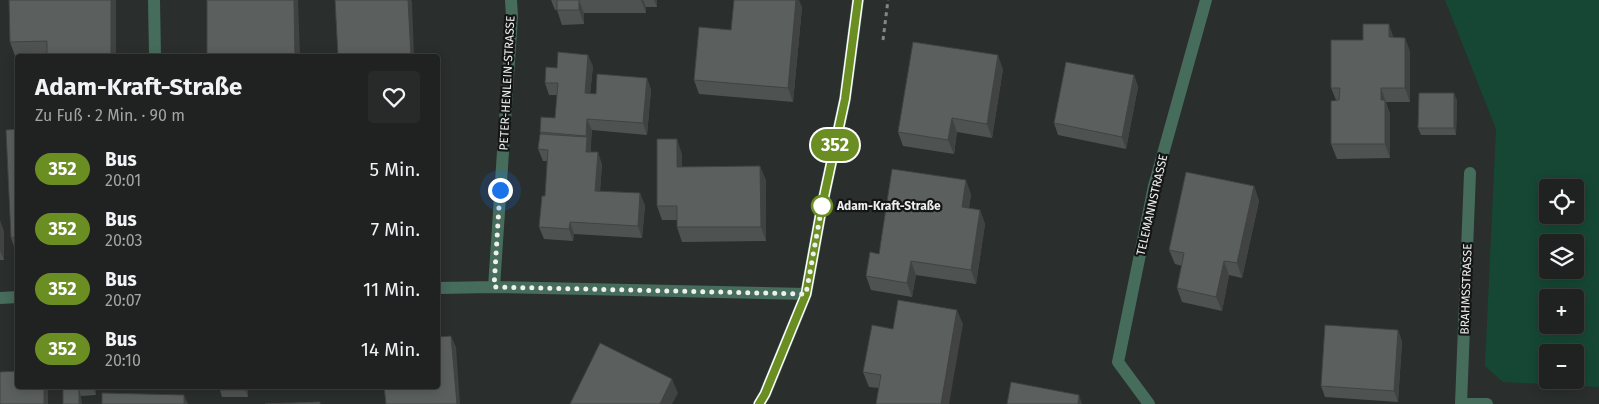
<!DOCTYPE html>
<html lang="de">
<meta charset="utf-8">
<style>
body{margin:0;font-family:"Fira Sans",sans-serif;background:#282a2a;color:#f1f3f6;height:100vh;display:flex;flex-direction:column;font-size:19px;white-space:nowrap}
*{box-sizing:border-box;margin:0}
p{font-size:16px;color:#a2a4a5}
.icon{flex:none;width:28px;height:28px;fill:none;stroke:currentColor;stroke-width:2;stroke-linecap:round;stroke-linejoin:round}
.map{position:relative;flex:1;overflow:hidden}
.drawer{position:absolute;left:15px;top:54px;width:425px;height:335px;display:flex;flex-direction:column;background:#202221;border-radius:5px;box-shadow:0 2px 12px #0003,0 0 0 1px #3d3f3f}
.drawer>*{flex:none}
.badge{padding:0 10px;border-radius:16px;font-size:18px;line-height:32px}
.fabs{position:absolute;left:1539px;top:179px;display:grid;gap:10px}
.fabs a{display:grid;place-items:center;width:45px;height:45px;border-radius:5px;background:#202221;box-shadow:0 2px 12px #0003,0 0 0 1px #3d3f3f;font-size:25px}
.you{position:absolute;width:25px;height:25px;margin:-12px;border:4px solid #fff;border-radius:50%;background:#1a73e8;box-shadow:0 0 0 8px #1a73e833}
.map>.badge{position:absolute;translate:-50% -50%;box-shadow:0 0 0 2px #fff}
.round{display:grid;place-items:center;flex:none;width:52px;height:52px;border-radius:5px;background:#282a2a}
.head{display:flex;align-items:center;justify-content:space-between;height:85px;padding:0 20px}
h1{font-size:24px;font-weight:700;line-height:38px}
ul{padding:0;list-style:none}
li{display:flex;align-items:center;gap:15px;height:60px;padding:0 20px}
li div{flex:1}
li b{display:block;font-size:19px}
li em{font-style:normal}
li .badge{min-width:55px;font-weight:700;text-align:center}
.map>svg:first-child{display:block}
.green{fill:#164735;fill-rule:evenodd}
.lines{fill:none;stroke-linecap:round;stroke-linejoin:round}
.path{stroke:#838785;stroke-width:3;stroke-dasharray:4 4;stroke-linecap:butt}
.street{stroke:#466c5c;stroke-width:12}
.wall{fill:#4e5351}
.shaded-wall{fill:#404342}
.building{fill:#5b605e;stroke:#404342}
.line-casing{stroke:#fff;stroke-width:11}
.line{stroke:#6b8e23;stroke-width:8}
.walk{stroke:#edf0ee;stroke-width:5;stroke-dasharray:0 9}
.stop-dot{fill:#fff;stroke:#6b8e23;stroke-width:2.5}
.labels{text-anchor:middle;stroke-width:4.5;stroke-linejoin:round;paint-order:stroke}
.street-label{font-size:12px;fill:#edf0ee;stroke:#141615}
.stop-label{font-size:12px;font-weight:bold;fill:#edf0ee;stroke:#141615;text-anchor:start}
</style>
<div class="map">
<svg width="1599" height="404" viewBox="0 0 1599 404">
<rect width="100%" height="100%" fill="#2a2e2c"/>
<path class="green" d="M1445 0H1599V387L1503 382 1485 366 1496 129ZM1548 188H1575V215H1548ZM1548 242H1575V270H1548ZM1548 298H1575V325H1548ZM1548 352H1575V380H1548Z"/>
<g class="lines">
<path class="path" d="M883 40 888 0"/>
<path class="street" d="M154 0 155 56
M494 287 512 16 511 0
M438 288 494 287 806 294
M0 298 18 297
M759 404 765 394 806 294 822 206 845 99 858 0
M1149 404 1118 362 1154 186 1206 0
M1461 404 1470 173
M1461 404H1487"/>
</g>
<path class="wall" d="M116 0V56H15L10 42Z
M551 0H657V7H646V13H584V24L562 25 557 10H555Z
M802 7 793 102 699 94 694 80 731 30Z
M1394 37 1405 38 1410 52V102H1386L1390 114V158L1337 159 1331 144 1336 100 1331 88 1363 40Z
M593 66 590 94H596L647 78 651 90 647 135 592 130 590 147 591 152 602 164 600 191 645 205 642 238 574 234 573 241 544 239 539 227 545 196 547 161H543L538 149 541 134 540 132 555 118 557 95H549L545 83 557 68Z
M1003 69 992 138 957 132 954 154 903 146 898 132Z
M1134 75 1138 87 1126 149 1058 135 1054 123Z
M1457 100 1456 135H1421L1418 128Z
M18 129V252H16L11 238Z
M682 154V167L766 180V241L682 242 677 227V220H662L657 206Z
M1254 186 1259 201 1242 278 1229 275 1222 311 1182 302 1177 288 1182 266 1175 264 1169 250Z
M971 194 969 208 980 210 985 224 976 284 916 275 912 297 871 290 866 276 879 254Z
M0 221 4 232V260H0Z
M963 324 879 388 869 387 863 372 893 329Z
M1398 330 1402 342 1398 402 1325 397 1321 386Z
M63 386H95L96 395 81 396Z
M220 386H248V397H222L220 390Z"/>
<path class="shaded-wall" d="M111 0H116V56H111Z
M294 0H298L300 56H295Z
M408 0H411L412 2 414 56H411Z
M579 0 584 13V24L579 10Z
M641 0H643L646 7V13Z
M654 0H657V7Z
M796 0H799L802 7 793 102 788 88Z
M1389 24 1394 39 1389 37Z
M1405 38 1410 52V102L1405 88Z
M588 55 593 66 589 105 585 93Z
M998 55 1003 69 992 138 987 124Z
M1134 75 1138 87 1126 149 1122 137Z
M647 78 651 90 647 135 643 123Z
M1381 88 1390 114V158L1385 144 1381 100Z
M1454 93 1457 100 1456 135 1454 128Z
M952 118 957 132 954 154 948 140Z
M587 119 592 130 590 163 586 152Z
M677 139 682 154V181L677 167Z
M598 152 602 164 599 203 595 191Z
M760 166 766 180V241L761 227Z
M966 180 971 194 967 221 962 207Z
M1254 186 1259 201 1242 278 1237 263Z
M640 193 645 205 642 238 638 226Z
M980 210 985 224 976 284 971 270Z
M0 221 4 232V260L0 251Z
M570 222 574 234 573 241 569 229Z
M911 261 916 275 912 297 907 283Z
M1224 261 1229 275 1222 311 1216 297Z
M957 310 963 324 949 404H941Z
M1398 330 1402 342 1398 402 1394 391Z
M451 336 456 347 460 404H457Z
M672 379 678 393 672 404H660Z
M44 386H48V404H44Z
M93 386H95L96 395 93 389Z
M245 386H248V397L245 390Z
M79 389 81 396 82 404H79Z
M184 395 188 404H184Z
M1079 395 1082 404H1078Z"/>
<path class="building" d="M9 0H111V56H47V41L10 42Z
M207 0H294L295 56H207Z
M335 0H408L411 56H338Z
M557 0H579V10H557Z
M734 0H796L788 88 694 80 699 27 731 30Z
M1363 24H1389V37L1405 38V88H1381V100H1385V144H1331V101L1339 100 1340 88H1331V40H1363Z
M913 42 998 55 987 124 952 118 948 140 898 132Z
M558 52 588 55 585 93 596 94 597 74 647 78 643 123 587 119 586 136 540 132 541 117 555 118 558 83H545L546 67 557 68Z
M1066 62 1134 75 1122 137 1054 123Z
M1419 93H1454V128H1418Z
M18 129V237L11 238 6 130Z
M540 134 587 137 586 152H598L595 191 640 193 638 226 570 222 569 229 539 227 542 196H545L548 150 538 149Z
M657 139H677V167L760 166 761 227H677V206H657Z
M892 169 966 180 962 207 980 210 971 270 911 261 907 283 866 276 870 252 879 254Z
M1186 172 1254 186 1237 263 1224 261 1216 297 1177 288 1184 253 1169 250Z
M898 300 957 310 941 404H876L881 375 863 372 872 325 893 329Z
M1325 325 1398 330 1394 391 1321 386Z
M451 336 457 404H386L384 386H438V337Z
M600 343 672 379 660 404H570Z
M18 371V386H44V404H0V372Z
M1011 382 1079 395 1078 404H1007Z
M63 386H93V389H79V404H63Z
M220 386H245V390H220Z
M102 393 184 395V404H102Z
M320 402V404H265Z"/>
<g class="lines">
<g class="line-casing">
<path id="line" d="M759 404 765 394 806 294 822 206 845 99 858 0"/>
</g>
<use href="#line" class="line"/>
<path class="walk" d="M500 190 494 287 806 294 822 206"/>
</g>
<circle class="stop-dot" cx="822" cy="206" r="10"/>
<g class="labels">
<g class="street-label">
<text transform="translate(507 83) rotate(-87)" y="4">PETER-HENLEIN-STRASSE</text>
<text transform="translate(1152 205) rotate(-77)" y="4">TELEMANNSTRASSE</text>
<text transform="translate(1466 289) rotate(-88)" y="4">BRAHMSSTRASSE</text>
</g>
<g class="stop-label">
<text x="837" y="210">Adam-Kraft-Straße</text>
</g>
</g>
</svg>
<div class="fabs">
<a><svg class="icon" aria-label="locate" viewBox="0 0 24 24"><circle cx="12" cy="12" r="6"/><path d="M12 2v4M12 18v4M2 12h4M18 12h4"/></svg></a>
<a><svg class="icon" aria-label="layers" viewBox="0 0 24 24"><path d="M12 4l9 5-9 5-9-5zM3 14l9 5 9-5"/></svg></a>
<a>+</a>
<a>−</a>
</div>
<div class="you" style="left:500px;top:190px"></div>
<b class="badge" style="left:835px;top:145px;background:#6b8e23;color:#fff">352</b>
<section class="drawer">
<div class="head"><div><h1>Adam-Kraft-Straße</h1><p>Zu Fuß · 2 Min. · 90 m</p></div><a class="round"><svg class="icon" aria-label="heart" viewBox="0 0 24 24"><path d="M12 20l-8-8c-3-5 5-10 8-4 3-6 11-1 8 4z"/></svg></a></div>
<ul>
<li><span class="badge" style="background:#6b8e23;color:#fff">352</span><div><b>Bus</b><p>20:01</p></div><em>5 Min.</em></li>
<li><span class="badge" style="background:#6b8e23;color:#fff">352</span><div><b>Bus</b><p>20:03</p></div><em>7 Min.</em></li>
<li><span class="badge" style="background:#6b8e23;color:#fff">352</span><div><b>Bus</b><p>20:07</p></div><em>11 Min.</em></li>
<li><span class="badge" style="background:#6b8e23;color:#fff">352</span><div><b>Bus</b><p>20:10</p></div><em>14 Min.</em></li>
</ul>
</section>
</div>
